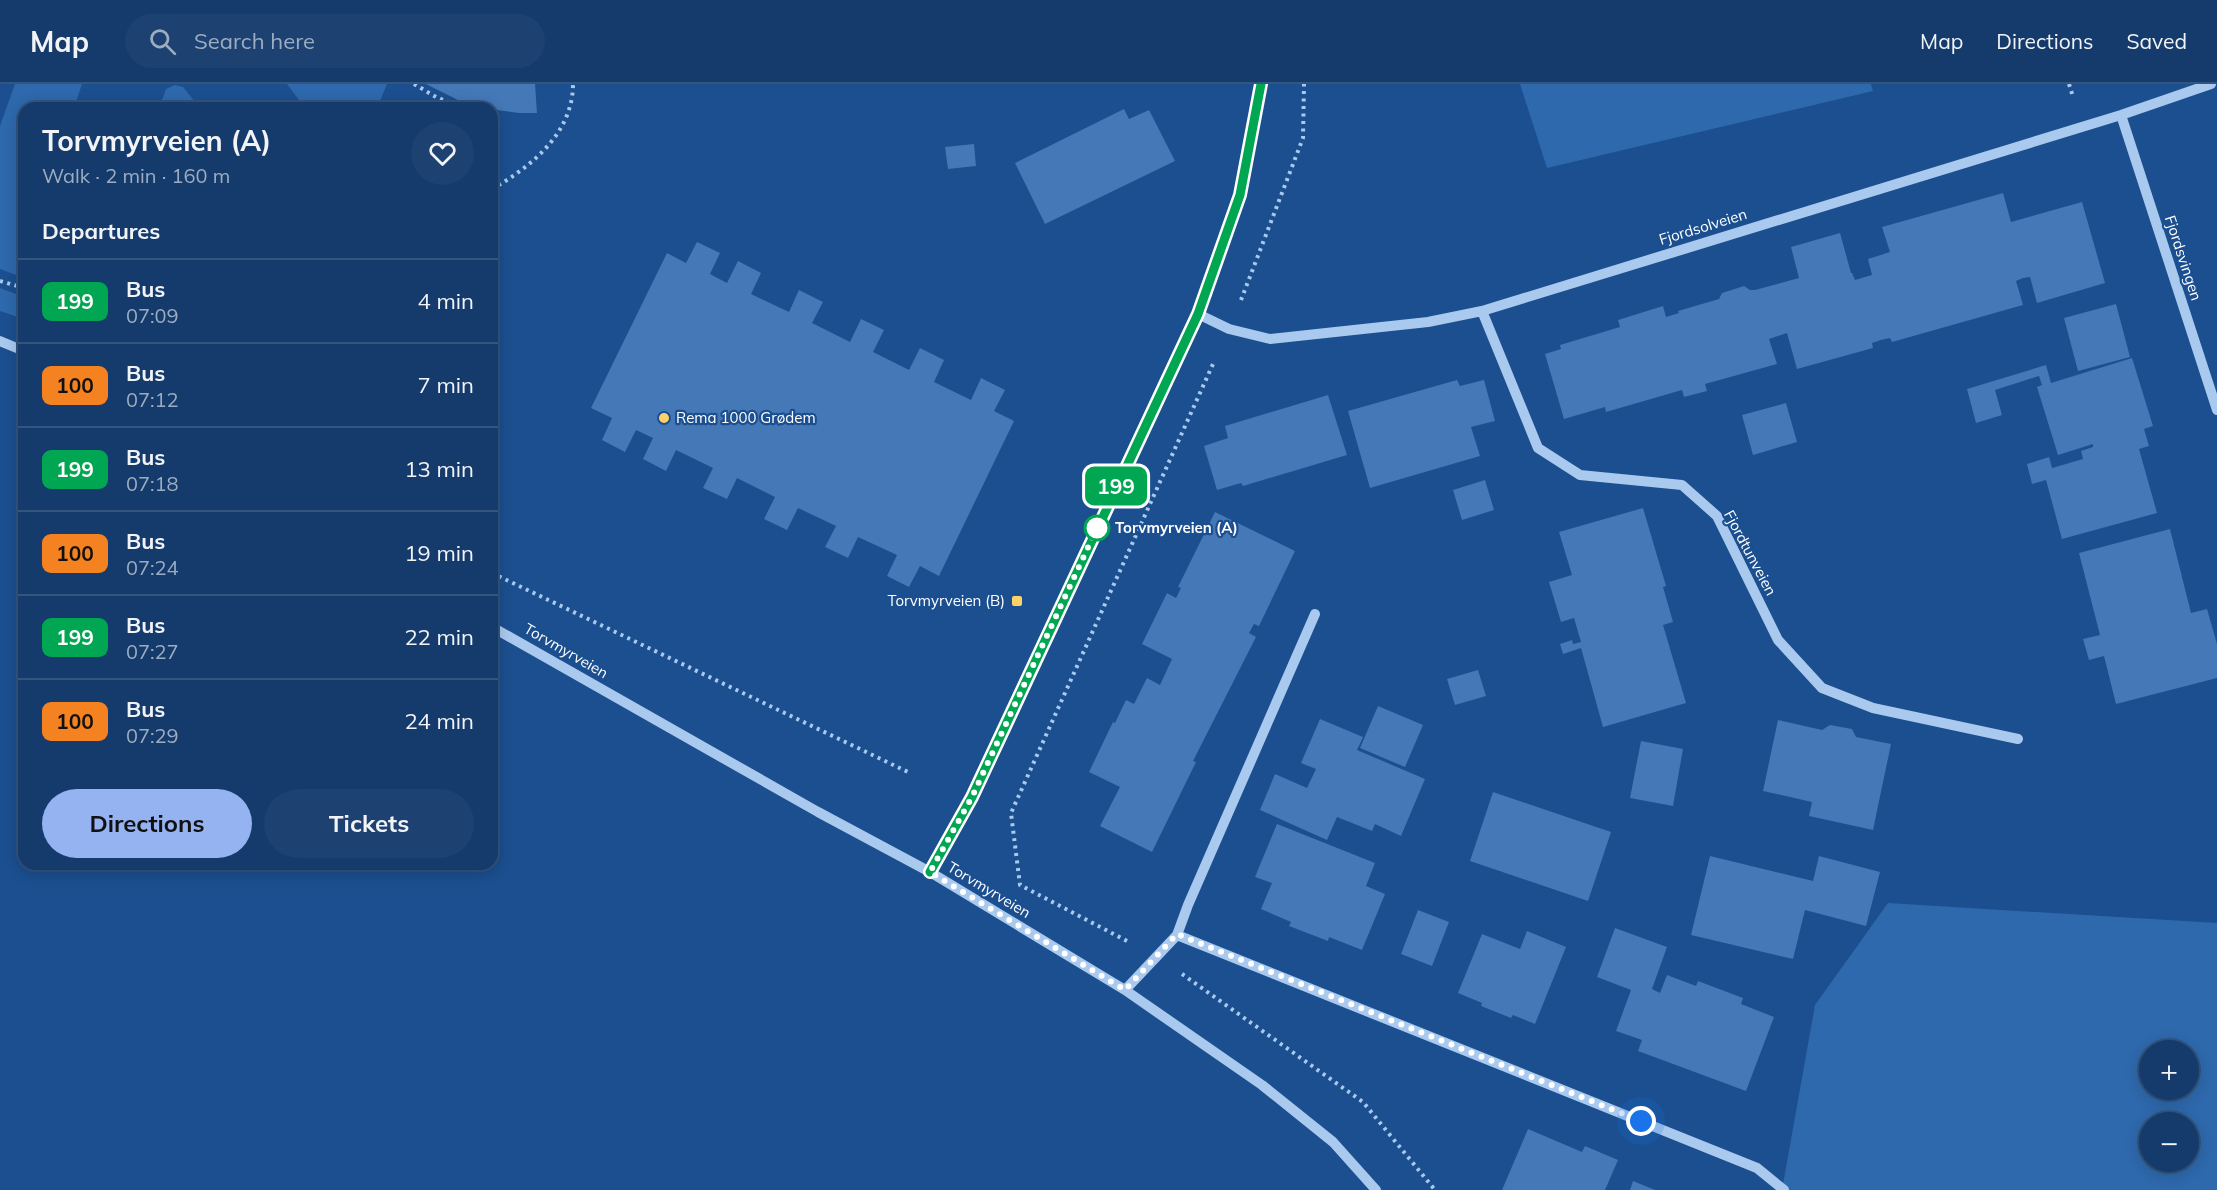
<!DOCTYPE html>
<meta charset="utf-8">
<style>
body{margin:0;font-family:Mulish,sans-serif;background:#1d4271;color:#f1f3f6;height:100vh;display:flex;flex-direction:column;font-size:22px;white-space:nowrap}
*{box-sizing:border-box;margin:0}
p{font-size:20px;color:#9dadc1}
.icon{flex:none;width:33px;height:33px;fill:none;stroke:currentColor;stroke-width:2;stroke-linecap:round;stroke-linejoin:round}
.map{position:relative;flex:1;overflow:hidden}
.side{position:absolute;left:18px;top:18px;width:480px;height:768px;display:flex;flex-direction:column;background:#143b6b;border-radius:18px;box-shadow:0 3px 15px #0003,0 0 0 2px #33557e}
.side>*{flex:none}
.badge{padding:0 12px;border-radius:9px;font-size:21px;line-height:39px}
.buttons{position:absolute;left:2139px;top:956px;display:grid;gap:12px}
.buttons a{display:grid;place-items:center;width:60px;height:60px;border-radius:50%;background:#143b6b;box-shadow:0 3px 15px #0003,0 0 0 2px #33557e;font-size:30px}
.you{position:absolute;width:30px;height:30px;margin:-15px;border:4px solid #fff;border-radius:50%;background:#1a73e8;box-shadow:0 0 0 9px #1a73e833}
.map>.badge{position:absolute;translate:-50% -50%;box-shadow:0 0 0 3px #fff}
h2{padding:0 24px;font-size:22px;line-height:54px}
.round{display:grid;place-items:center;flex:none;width:63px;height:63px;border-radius:32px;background:#1d4271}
.headline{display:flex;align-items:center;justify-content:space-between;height:102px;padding:0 24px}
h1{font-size:28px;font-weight:700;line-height:45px}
.cta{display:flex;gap:12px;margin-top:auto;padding:12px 24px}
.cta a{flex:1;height:69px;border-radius:36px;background:#95b2f1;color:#111;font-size:24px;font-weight:700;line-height:69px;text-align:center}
.cta a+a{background:#1d4271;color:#f1f3f6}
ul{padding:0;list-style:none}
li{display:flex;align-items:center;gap:18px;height:84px;padding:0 24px;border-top:2px solid #33557e}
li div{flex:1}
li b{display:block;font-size:22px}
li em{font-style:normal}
li .badge{min-width:66px;font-weight:700;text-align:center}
header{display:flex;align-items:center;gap:36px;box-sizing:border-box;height:84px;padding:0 30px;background:#143b6b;border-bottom:2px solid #33557e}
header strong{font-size:28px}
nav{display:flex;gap:33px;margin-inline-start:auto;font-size:21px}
.search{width:420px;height:54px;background:#1d4271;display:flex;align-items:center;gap:15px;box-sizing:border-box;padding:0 21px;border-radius:33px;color:#9dadc1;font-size:22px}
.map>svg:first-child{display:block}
.green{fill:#2e69ad;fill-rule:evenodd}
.building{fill:#4478b7}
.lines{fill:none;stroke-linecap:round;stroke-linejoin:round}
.path{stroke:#a9c9ee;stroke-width:4;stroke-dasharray:3 4.5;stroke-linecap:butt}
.minor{stroke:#a9c9ee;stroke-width:10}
.line-casing{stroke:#fff;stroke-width:14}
.line{stroke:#00a651;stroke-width:9}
.walk{stroke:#fff;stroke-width:6;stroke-dasharray:0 10.8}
.poi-dot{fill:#ffd166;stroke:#1b4f8f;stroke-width:2}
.stop-dot{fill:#fff;stroke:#00a651;stroke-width:3}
.labels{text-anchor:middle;stroke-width:4.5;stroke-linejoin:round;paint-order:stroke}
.street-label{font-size:15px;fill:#fff;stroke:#1b4f8f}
.poi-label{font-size:15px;fill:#fff;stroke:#1b4f8f;text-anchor:start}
.stop-label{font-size:15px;font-weight:bold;fill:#fff;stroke:#1b4f8f;text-anchor:start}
</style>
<header>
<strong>Map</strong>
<div class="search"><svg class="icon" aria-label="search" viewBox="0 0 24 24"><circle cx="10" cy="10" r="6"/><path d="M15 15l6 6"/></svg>Search here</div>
<nav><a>Map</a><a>Directions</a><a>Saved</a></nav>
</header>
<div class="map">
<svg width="2217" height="1106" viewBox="0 0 2217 1106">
<rect width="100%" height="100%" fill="#1b4f8f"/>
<path class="green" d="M15 0H82L74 24H24V194L0 185V42Z
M287 0H387L380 17 382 24H305Z
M1520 0H1871L1873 7 1547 84Z
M175 1 183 3 200 24H159L166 5Z
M0 204 24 213V235L0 227Z
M1888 819 2217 839V1106H1782L1815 921ZM2150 966H2188V1005H2150ZM2150 1038H2188V1077H2150Z"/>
<path class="building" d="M426 0H535L537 29H519L482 24 466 20Z
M1124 25 1129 35 1149 26 1175 77 1045 140 1015 79Z
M974 60 976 82 948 85 945 63Z
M2003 109 2011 138 2082 118 2105 199 2037 219 2030 193 2023 194 2016 197 2023 221 1892 258 1890 254 1881 256 1872 259 1873 264 1797 285 1787 249 1769 255 1777 280 1705 300 1707 307 1684 313 1682 306 1606 328 1605 323 1564 335 1545 270 1561 265 1560 261 1620 243 1618 236 1663 222 1666 233 1679 229 1678 227 1719 215 1722 209 1744 202 1750 206H1755L1799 194 1791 163 1840 149 1851 189H1852L1855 196 1872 191 1868 175 1890 168 1882 143Z
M697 158 720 169 710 190 727 199 738 177 761 189 751 210 789 228 799 206 823 218 812 239 850 258 861 235 884 246 873 268 909 286 920 264 944 276 934 298 971 316 981 294 1005 306 994 327 1014 337 939 492 920 482 909 503 887 492 897 471 858 453 848 474 825 463 836 442 798 424 787 446 764 435 775 413 737 394 727 415 703 404 713 384 676 366 666 387 643 375 653 354 636 346 625 368 602 356 612 334 591 324 667 169 686 179Z
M2116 220 2130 273 2078 287 2064 234Z
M2132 274 2153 342 2144 345 2149 362 2139 365 2157 429 2062 455 2046 396 2032 400 2027 380 2049 373 2052 384 2083 375 2081 367 2093 363V360L2058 371 2037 303 2042 301 2039 292 1995 306 2002 331 1976 339 1967 305 2046 281 2051 299Z
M1457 296 1460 302 1484 296 1495 337 1471 343 1480 372 1370 404 1348 327Z
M1328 311 1347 371 1243 402 1241 399 1217 406 1204 362 1228 354 1225 342Z
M1786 319 1797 358 1753 371 1742 331Z
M1485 396 1494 426 1462 436 1453 406Z
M1643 424 1666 502 1663 503 1673 538 1663 541 1686 619 1603 643 1581 564 1563 570 1560 560 1572 556 1573 560 1581 558 1574 534 1561 538 1549 498 1572 491 1559 448Z
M1215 428 1295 467 1259 542 1254 540 1249 549 1256 553 1193 677 1196 678 1152 768 1100 742 1120 703 1089 688 1113 638 1115 639 1126 616 1134 620 1147 594 1160 601 1172 575 1142 560 1167 509 1176 514 1181 504 1178 503Z
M2170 445 2191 529 2207 525 2217 560V594L2116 620 2104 572 2089 576 2083 555 2100 551 2079 469Z
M1478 586 1486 612 1455 621 1447 595Z
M1378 622 1423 641 1405 683 1360 664Z
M1320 635 1363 653 1357 666 1425 695 1401 752 1375 740 1372 747 1337 733 1327 756 1260 726 1275 690 1307 704 1316 685 1301 679Z
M1778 636 1822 646 1830 641 1852 645 1856 653 1891 660 1873 746 1809 732 1812 718 1763 707Z
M1641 657 1683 665 1673 722 1630 714Z
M1493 708 1611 748 1588 817 1470 777Z
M1277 740 1375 779 1366 802 1385 810 1362 866 1329 853 1328 857 1289 842 1291 838 1261 825 1272 799 1255 793Z
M1710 772 1813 797 1819 772 1880 788 1866 842 1805 826 1793 875 1691 851Z
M1418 826 1449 838 1432 882 1401 870Z
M1615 844 1667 863 1652 905 1660 909 1667 891 1696 902 1698 897 1743 914 1741 920 1774 933 1746 1007 1638 967 1642 956 1616 947 1631 906 1597 893Z
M1527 847 1566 863 1535 940 1513 931 1511 934 1481 922 1482 919 1458 909 1482 850 1520 865Z
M1528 1045 1582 1068 1585 1062 1618 1076 1605 1106H1502Z
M1633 1097 1655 1106H1630Z"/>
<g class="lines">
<path class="path" d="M414 0 436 13 458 22 457 24
M2069 0 2073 13
M492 105C531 83 573 49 573 0
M0 197 24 204
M1241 216 1303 54 1304 0
M492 489 908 688
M1127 857 1020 801 1011 729 1213 280
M1182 890 1363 1018 1435 1106"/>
<path class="minor" d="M2121 31 2217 326
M1482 227 1538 364 1580 391 1682 401 1717 432 1778 556 1822 604 1873 624 2018 655
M1198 230 1229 245 1270 255 1428 238 1482 227 2121 31 2211 0
M0 257 24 267
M492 543 818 728 930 788 1125 906 1262 1001 1333 1058 1376 1106
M930 788 972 713 1198 230 1240 111 1261 0
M1177 851 1757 1084 1784 1106
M1125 906 1177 851 1188 821 1315 530"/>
</g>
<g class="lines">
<g class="line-casing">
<path id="line" d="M930 788 972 713 1198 230 1240 111 1261 0"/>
</g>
<use href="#line" class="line"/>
<path class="walk" d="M1097 444 972 713 930 788 1125 906 1177 850 1641 1037"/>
</g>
<g class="poi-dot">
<circle cx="664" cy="334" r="6"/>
<rect x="1011" y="511" width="12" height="12" rx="3"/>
</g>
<circle class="stop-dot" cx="1097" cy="444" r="12"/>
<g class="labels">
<g class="street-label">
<text transform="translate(1703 143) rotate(-17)" y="5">Fjordsolveien</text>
<text transform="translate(2183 174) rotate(72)" y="5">Fjordsvingen</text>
<text transform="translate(1750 469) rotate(62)" y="5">Fjordtunveien</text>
<text transform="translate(566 567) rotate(30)" y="5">Torvmyrveien</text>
<text transform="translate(989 806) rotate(31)" y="5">Torvmyrveien</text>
</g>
<g class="poi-label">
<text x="676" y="339">Rema 1000 Grødem</text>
<text x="1005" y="522" text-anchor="end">Torvmyrveien (B)</text>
</g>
<g class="stop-label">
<text x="1115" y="449">Torvmyrveien (A)</text>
</g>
</g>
</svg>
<div class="buttons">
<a>+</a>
<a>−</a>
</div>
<div class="you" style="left:1641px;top:1037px"></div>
<b class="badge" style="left:1116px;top:402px;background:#00a651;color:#fff">199</b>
<section class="side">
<div class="headline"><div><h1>Torvmyrveien (A)</h1><p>Walk · 2 min · 160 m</p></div><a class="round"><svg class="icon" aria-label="heart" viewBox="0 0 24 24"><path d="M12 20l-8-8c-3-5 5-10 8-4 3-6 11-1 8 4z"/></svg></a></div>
<h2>Departures</h2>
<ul>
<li><span class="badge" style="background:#00a651;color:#fff">199</span><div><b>Bus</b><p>07:09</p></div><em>4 min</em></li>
<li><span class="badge" style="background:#f58220;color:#111">100</span><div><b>Bus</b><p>07:12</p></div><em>7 min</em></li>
<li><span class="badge" style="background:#00a651;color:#fff">199</span><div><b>Bus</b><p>07:18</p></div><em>13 min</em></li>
<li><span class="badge" style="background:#f58220;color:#111">100</span><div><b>Bus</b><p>07:24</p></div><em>19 min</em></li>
<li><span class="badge" style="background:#00a651;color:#fff">199</span><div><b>Bus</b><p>07:27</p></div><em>22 min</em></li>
<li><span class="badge" style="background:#f58220;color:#111">100</span><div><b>Bus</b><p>07:29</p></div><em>24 min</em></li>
</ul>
<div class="cta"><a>Directions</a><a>Tickets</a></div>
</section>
</div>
